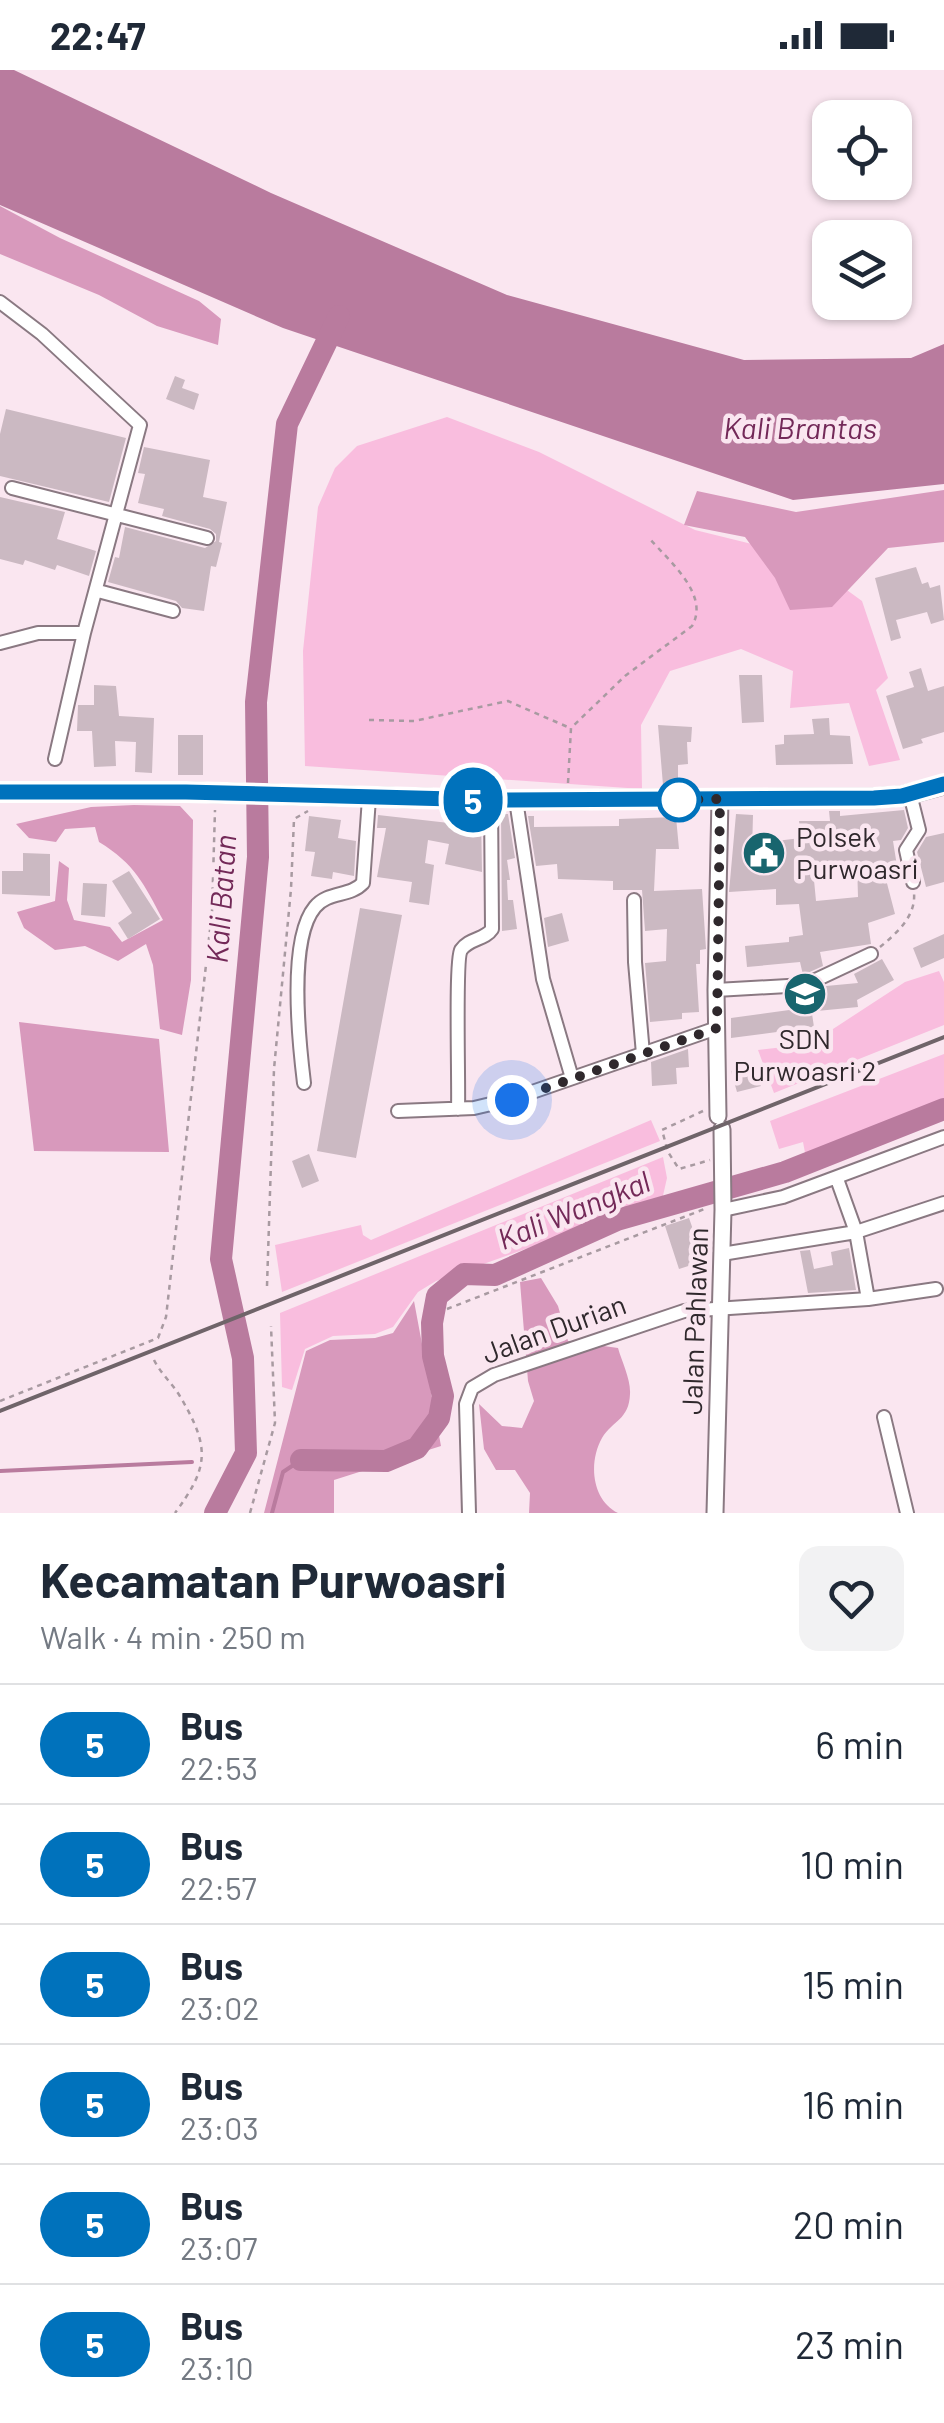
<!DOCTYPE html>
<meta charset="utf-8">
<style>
body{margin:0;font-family:Barlow,sans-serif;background:#f2f2f3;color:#1f2937;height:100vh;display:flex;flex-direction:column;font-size:38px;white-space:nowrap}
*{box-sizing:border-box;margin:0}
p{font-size:32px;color:#747a83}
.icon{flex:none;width:55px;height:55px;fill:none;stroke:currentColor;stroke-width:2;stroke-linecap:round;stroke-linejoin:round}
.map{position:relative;height:1443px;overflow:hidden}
.side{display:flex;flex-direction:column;background:#fff;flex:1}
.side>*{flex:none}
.badge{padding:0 20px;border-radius:32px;font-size:35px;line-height:65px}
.fabs{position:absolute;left:812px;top:30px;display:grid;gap:20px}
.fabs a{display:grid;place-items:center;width:100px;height:100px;border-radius:20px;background:#fff;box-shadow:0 2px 8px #0004;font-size:50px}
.you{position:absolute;width:50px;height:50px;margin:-25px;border:8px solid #fff;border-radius:50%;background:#1a73e8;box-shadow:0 0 0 15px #1a73e833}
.map>.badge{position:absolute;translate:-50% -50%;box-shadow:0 0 0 5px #fff}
.round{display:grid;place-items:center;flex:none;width:105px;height:105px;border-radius:20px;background:#f2f2f3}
.overview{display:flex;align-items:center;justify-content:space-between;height:170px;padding:0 40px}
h1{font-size:48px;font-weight:700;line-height:75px}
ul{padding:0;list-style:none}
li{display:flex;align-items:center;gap:30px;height:120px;padding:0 40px;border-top:2px solid #e0e1e3}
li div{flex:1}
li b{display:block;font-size:38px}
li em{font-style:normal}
li .badge{min-width:110px;font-weight:700;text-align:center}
.status{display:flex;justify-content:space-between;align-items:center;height:70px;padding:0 50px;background:#fff;direction:ltr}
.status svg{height:28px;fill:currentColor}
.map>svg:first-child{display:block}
.green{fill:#f9bdde}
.forest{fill:#d899bc}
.water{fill:#b97b9e}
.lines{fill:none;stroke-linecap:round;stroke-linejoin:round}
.stream{stroke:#b97b9e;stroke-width:4}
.river{stroke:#b97b9e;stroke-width:22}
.building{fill:#cbb9c2;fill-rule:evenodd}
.minor-casing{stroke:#8a7982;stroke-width:16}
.major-casing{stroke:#8a7982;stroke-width:19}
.highway-casing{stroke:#8a7982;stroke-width:21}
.path{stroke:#a89aa1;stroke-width:2.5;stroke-dasharray:5 5;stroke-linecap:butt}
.minor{stroke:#fff;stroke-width:12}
.major{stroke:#fff;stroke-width:15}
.highway{stroke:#fff;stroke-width:18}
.rail{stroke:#6f6469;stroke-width:4}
.line-casing{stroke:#fff;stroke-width:22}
.line{stroke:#0072bc;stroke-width:15}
.walk{stroke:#2f282c;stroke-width:10;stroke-dasharray:0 18}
.stop-dot{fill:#fff;stroke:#0072bc;stroke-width:5}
.labels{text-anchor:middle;stroke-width:9;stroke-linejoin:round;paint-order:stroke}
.poi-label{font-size:28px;fill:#2f282c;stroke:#fae6f0;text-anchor:start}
.street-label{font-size:28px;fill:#2f282c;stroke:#fae6f0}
.water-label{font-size:30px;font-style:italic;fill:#732958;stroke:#fae6f0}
</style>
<div class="status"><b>22:47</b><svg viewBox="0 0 49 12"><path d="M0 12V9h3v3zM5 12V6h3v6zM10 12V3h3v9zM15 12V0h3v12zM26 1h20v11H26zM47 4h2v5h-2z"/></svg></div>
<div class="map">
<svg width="944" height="1443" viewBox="0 0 944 1443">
<rect width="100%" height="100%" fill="#fae6f0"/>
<path class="green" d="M447 347 539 382 695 460 800 486 862 531 888 608 876 620 900 690 869 696 849 633 790 638 793 601 741 579 670 601 641 655 642 719 305 696 303 581 318 437 335 398 357 376Z
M939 901 944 912V955L774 1023 758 980 810 974 905 912Z
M944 984V1029L806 1088 803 1072 779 1079 770 1051Z
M651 1050 660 1071 282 1222 275 1175 361 1155 363 1165 371 1170Z
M663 1087 667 1108 662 1130 436 1211 418 1222 393 1257 375 1264 333 1266 305 1279 292 1320 282 1317 280 1243Z"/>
<path class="forest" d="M0 136 60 168 199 231 221 249 218 275 157 256 99 225 0 184Z
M944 420V472L888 478 832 537 790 540 775 508 745 467 684 455 697 421 796 442Z
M134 735 180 736 193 750 191 910 182 965 160 959 153 895 146 874 118 891 85 876 55 880 24 858 17 842 55 831 59 791 69 798 67 830 74 850 110 857 122 872 163 850C144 814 135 794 99 772L95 757 65 759 56 772 29 768 16 754 91 737Z
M19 952 159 969 169 1082 34 1081Z
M541 1208 558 1236 568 1271 618 1278C622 1292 631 1310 630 1324 629 1350 613 1350 602 1368 588 1393 592 1430 618 1443H529L530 1423 515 1400H496L484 1379 479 1334 502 1356 522 1358 534 1331 528 1311 520 1212Z
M414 1231 441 1376 334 1410V1443H264L306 1281 330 1270 375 1268 393 1263Z"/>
<path class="water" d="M0 0H14L271 123 507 225 744 290 911 288 944 274V414L793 430 283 258 0 135Z"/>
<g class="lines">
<path class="stream" d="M0 1401 192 1392
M272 1443 283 1402 301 1390"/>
<path class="river" d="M301 1390 386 1391 417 1378 439 1348 443 1326 433 1286 432 1253 437 1226 464 1204 495 1205 617 1150 785 1102 944 1039
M215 1443 246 1383 243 1288 221 1189 258 787 256 632 287 354 339 246"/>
</g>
<path class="building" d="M175 306 185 310 182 318 199 324 194 340 166 329Z
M6 339 126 368 109 432 0 406V364Z
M144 377 210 390 203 427 227 432 219 472 222 473 216 497 211 496 204 541 182 538 176 531 108 512 115 487 119 488 125 457 205 478 216 471V464L210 459 162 446 164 439 138 433 145 404 138 403Z
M0 427 65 442 57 469 96 481 89 506 57 495 55 500 25 490 23 495 0 489Z
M916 497 922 514 928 512 930 518 940 515 944 550 931 554 927 542 896 550 901 568 891 571 875 508Z
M921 598 928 621 944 616V662L921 669 923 673 903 679 886 626 914 617 909 602Z
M739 605H762L764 652 742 653Z
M94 615 116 616 119 646 154 648 152 703 135 702 136 672 115 671 116 696 94 697 92 661H77L78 635H94Z
M829 648 830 665 850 666 853 694 776 695 775 675 784 674V665L814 664 812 649Z
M658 655 692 657 691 672H687L688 694 678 695V714L663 715Z
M178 665H203V705H178Z
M904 740 908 758 901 770 893 771 897 796 883 798 895 844 868 853 871 874 820 882 823 896 803 905 800 892 747 897 745 876 789 872V867L803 865 799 834 776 835V819L729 822 736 744 753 745 752 781 777 779 776 771 801 768 799 751H830L829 741H840V746ZM825 792 857 793 858 827 816 831 814 810 826 809Z
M501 744H508L515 788 507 790 510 810H507L508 830H513L517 859 502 861Z
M378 745 449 753 450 748 478 749 481 745 482 802 445 794 449 774 428 770 425 793 434 795 429 835 409 832 412 812 377 807 386 758H377Z
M309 746 341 750 338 768 356 771 354 806 333 802 332 809 311 806 315 782 305 781Z
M528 746H534V757L619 756V749L676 747 679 779H656L654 821 702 819 706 879 700 880V894H696L699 942 682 943V949L650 952 645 893 666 891 667 859 645 861 642 820H613V811L558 809 557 794 536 796Z
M944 763V812L926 817 917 782 926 767Z
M23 783 50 784V826L2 824V801H23Z
M129 801 160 849 128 869 118 853 132 843 112 811Z
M83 813 107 814 105 847 81 845Z
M360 838 402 845 356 1088 317 1081Z
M562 843 569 871 548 877 544 848Z
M944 864V888L921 898 913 878Z
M882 889 894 910 857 930 858 937 817 941 815 921 826 916 858 913 854 904Z
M811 937 814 957 731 968V948Z
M688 979 689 997 676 998 677 1014 652 1016 651 992Z
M756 995 761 1016 737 1022 731 1001Z
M309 1084 319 1111 302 1118 292 1091Z
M689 1148 704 1191 679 1199 665 1156Z
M849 1178 856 1220 808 1223 800 1181 810 1180 814 1199 833 1195 831 1182Z"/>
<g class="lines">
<g class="minor-casing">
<path id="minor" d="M0 232 42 264 140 355 84 563 55 689
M12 418 207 468
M98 521 173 541
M0 573 38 563H84
M910 724 919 760 906 780 913 812
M516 730 543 909 572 1008
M634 830 635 892 643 984
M716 920 805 915 871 884
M304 1013C299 972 288 869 315 837 328 821 350 827 363 813L369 728
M458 1039C459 1015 455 890 461 880 469 868 485 870 492 859L491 730
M398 1041 474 1038 512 1029 717 958
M723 1140 783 1127 944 1067
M722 1184 856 1162 944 1133
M868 1229 936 1219
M884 1347 907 1443
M469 1443 466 1334 472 1318 494 1305 684 1241 868 1229 856 1162 837 1109"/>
</g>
<g class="major-casing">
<path id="major" d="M718 1046 716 920 720 729
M715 1443 723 1140 722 1059"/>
</g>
<g class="highway-casing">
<path id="highway" d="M0 722H187L491 730 874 728 902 726 944 715"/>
</g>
<path class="path" d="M369 650 414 651 508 631 570 658
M568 713 571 658 625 606 692 556C710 525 670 492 650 469
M880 877C897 863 916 846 914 823
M703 1041 662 1060 668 1082 679 1099 710 1090
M267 1216 274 999 291 819 294 749 308 741
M447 1239 707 1138
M154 1290C161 1304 173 1314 181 1328 211 1379 208 1398 175 1443
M0 1331 158 1268 166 1247 212 842 215 740
M250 1443 275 1353 271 1256"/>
<use href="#minor" class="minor"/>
<use href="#major" class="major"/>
<use href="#highway" class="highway"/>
<path class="rail" d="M0 1341 944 967"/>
</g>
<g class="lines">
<g class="line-casing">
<path id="line" d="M0 722H186L491 730 874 728 902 726 944 714"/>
</g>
<use href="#line" class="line"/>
<path class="walk" d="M512 1030 717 958 720 729 679 730"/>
</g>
<defs>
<g id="civic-disc" transform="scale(2.25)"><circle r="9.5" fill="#18656e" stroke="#fae6f0"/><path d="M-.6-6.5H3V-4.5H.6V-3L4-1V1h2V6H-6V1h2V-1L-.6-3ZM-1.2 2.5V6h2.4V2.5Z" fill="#fff"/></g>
<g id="school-disc" transform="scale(2.25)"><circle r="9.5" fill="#18656e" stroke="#fae6f0"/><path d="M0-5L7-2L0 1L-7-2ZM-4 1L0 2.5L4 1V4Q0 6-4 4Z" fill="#fff"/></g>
</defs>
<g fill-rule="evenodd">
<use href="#civic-disc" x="764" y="783"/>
<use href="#school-disc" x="805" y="924"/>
</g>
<circle class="stop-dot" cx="679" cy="730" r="20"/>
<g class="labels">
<g class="poi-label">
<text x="796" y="777">Polsek<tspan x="796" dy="32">Purwoasri</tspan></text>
<text x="805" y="979" text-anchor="middle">SDN<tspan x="805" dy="32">Purwoasri 2</tspan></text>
</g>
<g class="street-label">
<text transform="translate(695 1251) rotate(-88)" y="10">Jalan Pahlawan</text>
<text transform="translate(554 1259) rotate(-20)" y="10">Jalan Durian</text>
</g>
<g class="water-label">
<text x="800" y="369">Kali Brantas</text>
<text transform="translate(222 829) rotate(-86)" y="10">Kali Batan</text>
<text transform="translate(574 1141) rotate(-22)" y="10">Kali Wangkal</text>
</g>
</g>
</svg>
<div class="fabs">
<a><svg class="icon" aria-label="locate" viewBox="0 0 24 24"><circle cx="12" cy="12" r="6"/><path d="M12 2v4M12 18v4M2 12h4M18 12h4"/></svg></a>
<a><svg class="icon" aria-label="layers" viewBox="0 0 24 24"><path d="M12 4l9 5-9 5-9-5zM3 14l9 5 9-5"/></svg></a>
</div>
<div class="you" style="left:512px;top:1030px"></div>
<b class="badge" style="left:473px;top:730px;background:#0072bc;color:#fff">5</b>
</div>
<section class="side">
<div class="overview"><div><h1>Kecamatan Purwoasri</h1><p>Walk · 4 min · 250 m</p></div><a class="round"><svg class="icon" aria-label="heart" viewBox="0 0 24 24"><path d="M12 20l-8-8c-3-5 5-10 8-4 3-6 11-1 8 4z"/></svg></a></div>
<ul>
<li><span class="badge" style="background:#0072bc;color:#fff">5</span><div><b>Bus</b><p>22:53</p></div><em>6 min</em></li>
<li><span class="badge" style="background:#0072bc;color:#fff">5</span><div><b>Bus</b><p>22:57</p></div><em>10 min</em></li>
<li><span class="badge" style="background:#0072bc;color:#fff">5</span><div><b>Bus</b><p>23:02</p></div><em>15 min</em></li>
<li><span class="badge" style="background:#0072bc;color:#fff">5</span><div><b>Bus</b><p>23:03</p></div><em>16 min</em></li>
<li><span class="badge" style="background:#0072bc;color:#fff">5</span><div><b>Bus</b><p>23:07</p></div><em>20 min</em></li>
<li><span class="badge" style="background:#0072bc;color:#fff">5</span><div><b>Bus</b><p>23:10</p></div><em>23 min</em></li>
</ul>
</section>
